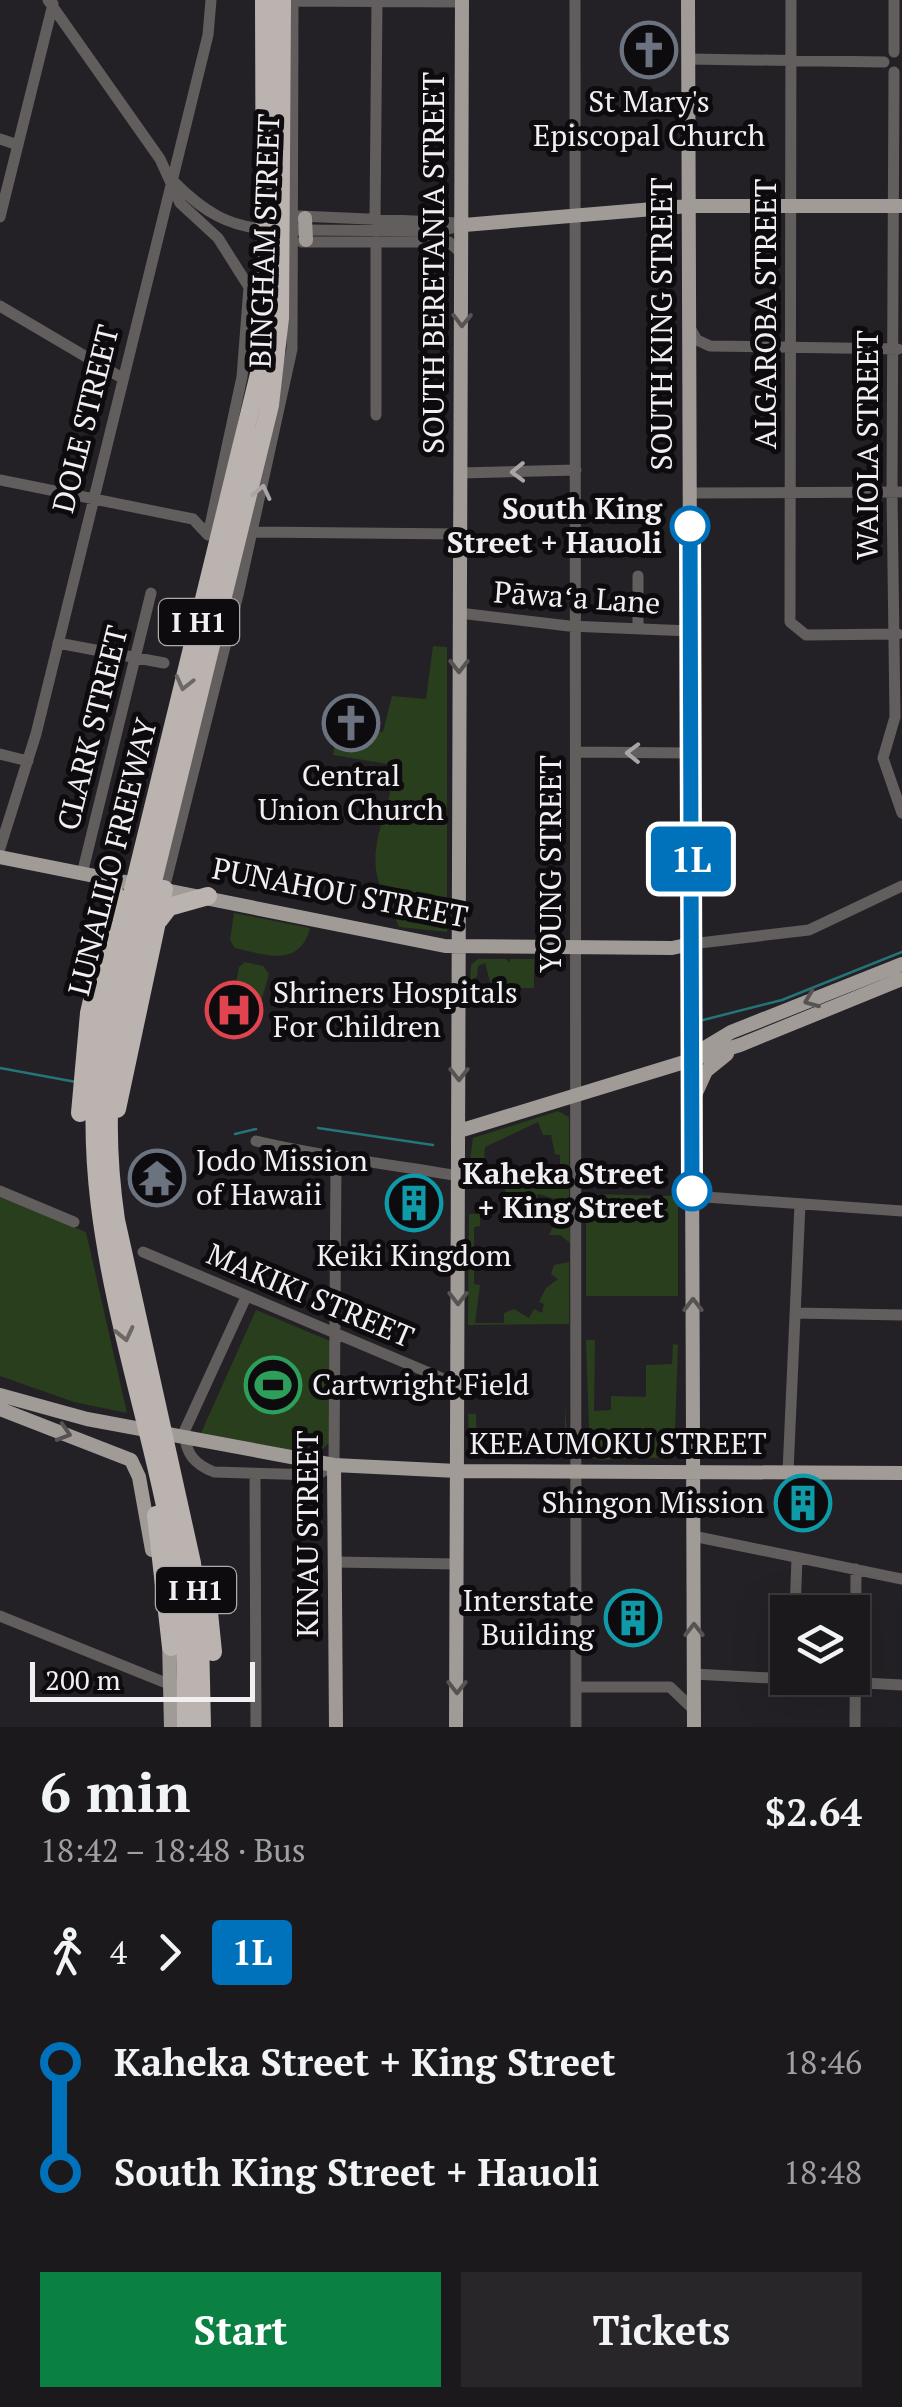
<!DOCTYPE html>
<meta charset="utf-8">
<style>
body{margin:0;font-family:"PT Serif",serif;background:#282629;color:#f1f3f6;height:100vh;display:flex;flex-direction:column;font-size:38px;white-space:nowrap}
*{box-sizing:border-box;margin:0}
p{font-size:32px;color:#a0a0a3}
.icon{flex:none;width:55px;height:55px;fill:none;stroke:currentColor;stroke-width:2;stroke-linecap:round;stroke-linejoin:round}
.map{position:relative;height:1727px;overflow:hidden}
.sheet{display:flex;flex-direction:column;background:#1b191c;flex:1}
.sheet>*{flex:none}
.badge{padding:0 20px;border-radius:8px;font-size:35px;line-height:65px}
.controls{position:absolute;left:770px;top:1595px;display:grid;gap:20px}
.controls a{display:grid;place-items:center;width:100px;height:100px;border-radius:0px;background:#1b191c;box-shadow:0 10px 40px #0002,0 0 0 2px #39383b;font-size:50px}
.scale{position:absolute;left:30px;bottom:25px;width:225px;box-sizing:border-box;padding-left:10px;border:5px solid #f1eff2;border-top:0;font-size:28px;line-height:35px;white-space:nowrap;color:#f1eff2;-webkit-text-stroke:8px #0d0b0d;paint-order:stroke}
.map>.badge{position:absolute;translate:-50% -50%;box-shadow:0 0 0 5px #fff}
.legs{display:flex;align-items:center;gap:15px;height:110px;padding:0 40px;font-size:32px}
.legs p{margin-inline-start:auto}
.headline{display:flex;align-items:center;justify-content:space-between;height:170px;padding:0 40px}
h1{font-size:55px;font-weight:800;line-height:75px}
.action{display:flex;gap:20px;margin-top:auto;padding:20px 40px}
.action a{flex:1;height:115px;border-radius:0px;background:#0b8043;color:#fff;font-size:40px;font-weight:800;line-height:115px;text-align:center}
.action a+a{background:#282629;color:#f1f3f6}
ul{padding:0 40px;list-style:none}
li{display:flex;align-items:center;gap:35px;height:110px;font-size:38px}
li i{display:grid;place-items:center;width:15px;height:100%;margin:0 12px;background:currentColor}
li i::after{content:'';width:25px;height:25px;margin:-12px;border:8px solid;border-radius:50%;background:#1b191c}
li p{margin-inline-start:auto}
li:first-child i{background:linear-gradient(#0000 50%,currentColor 0)}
li:last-child i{background:linear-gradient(currentColor 50%,#0000 0)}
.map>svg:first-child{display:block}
.green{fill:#283e1d}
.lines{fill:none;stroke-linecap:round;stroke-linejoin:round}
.stream{stroke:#237578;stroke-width:2.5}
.minor{stroke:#625e5d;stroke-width:11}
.major{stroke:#a19b98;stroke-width:14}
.highway{stroke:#bbb3af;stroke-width:18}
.oneway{stroke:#575352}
.oneway2{stroke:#aaa6a8}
.oneway3{stroke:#6d6766}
.line-1-casing{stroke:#fff;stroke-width:22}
.line-1{stroke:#0072bc;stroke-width:15}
.stop-1-dot{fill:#fff;stroke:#0072bc;stroke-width:5}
.labels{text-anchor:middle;stroke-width:10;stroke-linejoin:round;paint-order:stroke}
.shield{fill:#0d0b0d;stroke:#adabad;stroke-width:2.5}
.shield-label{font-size:28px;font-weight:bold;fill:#f1eff2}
.poi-label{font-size:30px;fill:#f1eff2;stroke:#0d0b0d}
.street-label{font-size:30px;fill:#f1eff2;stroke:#0d0b0d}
.stop-label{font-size:30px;font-weight:bold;fill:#f1eff2;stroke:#0d0b0d;text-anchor:end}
</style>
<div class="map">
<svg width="902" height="1727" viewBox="0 0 902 1727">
<rect width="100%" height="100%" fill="#242126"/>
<path class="green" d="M433 646 447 647V932L399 927C392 910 381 893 377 875 369 839 394 801 394 765L333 755 339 718 355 717 366 729 383 732 392 696 426 699Z
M234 913 310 928C300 968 265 955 235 948L230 940Z
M478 959H506L510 963V959H534V988H519L518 1003H492L516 1000V985L512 989H492L485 963 478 966 477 977 470 980 471 965Z
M245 962 263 966 269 974 257 1016 231 1008 239 967Z
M558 1111 569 1117V1167H560V1155L555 1154 551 1135H543L538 1122 485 1147 484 1162 469 1168 473 1138Z
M505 1187 569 1188 570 1243 560 1235H549L559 1213 551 1209 555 1199 538 1194 534 1204 527 1202 523 1213 506 1206Z
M586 1194 678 1196V1296H586Z
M0 1197 86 1232 127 1413 74 1402 0 1376Z
M469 1214H480V1226L474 1227V1284L480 1285 475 1323H504V1313L514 1309 529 1318 534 1309 542 1313 544 1304 539 1302 546 1288 558 1279 551 1274 554 1265 569 1262V1324L468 1325Z
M256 1310 330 1341 329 1443 316 1455 201 1433Z
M586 1340H595L594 1411 611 1410V1396L646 1397V1365L672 1364 673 1344 678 1345 674 1457 600 1460 590 1457Z
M565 1404 568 1451 564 1458 470 1454 468 1414H476L477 1450 561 1453 565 1446Z"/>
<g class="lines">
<path class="stream" d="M703 1020 782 1000 902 952
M0 1068 76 1082
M318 1128 433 1145
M235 1134 256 1129"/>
<path class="minor" d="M48 0 160 159 180 203 218 238 249 287 242 377 208 535
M575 0 576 1727
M791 0 790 622 806 635 898 634
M894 0V52
M293 1 462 2
M689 59 884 62
M894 72 892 492 895 717 883 758 902 813
M0 139 18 145
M174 182C203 211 229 228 270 229
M299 216 460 223
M0 217 53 4
M375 220 377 0
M299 230 440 231 464 225
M302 242H449L462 254
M0 306 122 378
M690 328 697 340 710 346 898 349
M376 415V241
M460 473 576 470
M0 480 193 519 208 535
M690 493 902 492
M253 532 460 534
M459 613 569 626 690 631
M638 629V576
M58 643 164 663
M576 752 691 753
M0 754 28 761
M0 848 36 734 208 35 211 0
M82 874 151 593
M164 889 238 595 292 349 293 0
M691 944 809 930 902 886
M256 1141C323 1157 390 1164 459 1176
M0 1191 74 1222
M692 1196 902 1211
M143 1252 458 1385
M246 1297 184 1432C186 1454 194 1464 214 1472L317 1475 334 1465 336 1160
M795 1313 902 1315
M788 1472 800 1204
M255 1476 256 1727
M693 1536 902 1579
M335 1562 457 1564
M795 1612 797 1558
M0 1616 171 1685
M694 1674 902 1685
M576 1687H670L694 1710
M855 1727 856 1569"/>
<path class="major" d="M688 0 694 1727
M305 218 306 240
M464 225 689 206H902
M0 857 445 946 672 948 691 944
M696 1053 731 1032 902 964
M695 1095 706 1071 727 1054
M459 1131 740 1045 902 979
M0 1395 87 1419 334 1465 457 1471 902 1473
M0 1409 131 1460 139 1477 152 1550
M334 1465 336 1727
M169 1640 171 1727
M456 1727 462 0"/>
<path class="highway" d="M159 920 169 907 208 896
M117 1109 164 889
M80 1113 89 1013 116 896 107 879
M156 1515 171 1647
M206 1583 213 1652
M186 1727C186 1676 186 1625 178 1574 145 1371 63 1207 107 996L259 374 265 301 264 0
M202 1727 200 1636 192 1563 116 1220C106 1151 106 1089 119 1020L270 405 280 318 282 0"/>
</g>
<defs><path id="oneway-chevron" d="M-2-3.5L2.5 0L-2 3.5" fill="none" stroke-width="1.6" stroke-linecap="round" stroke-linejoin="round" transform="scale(2.5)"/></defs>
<g class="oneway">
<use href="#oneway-chevron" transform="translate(462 320) rotate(91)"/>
<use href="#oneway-chevron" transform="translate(459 666) rotate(90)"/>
<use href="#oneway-chevron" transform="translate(811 1000) rotate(158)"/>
<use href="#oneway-chevron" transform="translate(459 1074) rotate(90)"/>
<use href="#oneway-chevron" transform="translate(458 1298) rotate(90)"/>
<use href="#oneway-chevron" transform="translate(693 1305) rotate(-90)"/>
<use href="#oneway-chevron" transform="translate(64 1433) rotate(17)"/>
<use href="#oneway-chevron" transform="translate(694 1630) rotate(-90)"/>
<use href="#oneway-chevron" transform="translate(457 1687) rotate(90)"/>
</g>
<g class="oneway2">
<use href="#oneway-chevron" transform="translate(518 472) rotate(179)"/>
<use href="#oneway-chevron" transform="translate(262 492) rotate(-77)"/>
<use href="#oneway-chevron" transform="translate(633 753) rotate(-179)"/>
</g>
<g class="oneway3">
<use href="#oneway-chevron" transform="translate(184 683) rotate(104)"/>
<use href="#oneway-chevron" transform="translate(125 1334) rotate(77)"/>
</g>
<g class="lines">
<g class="line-1-casing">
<path id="line-1" d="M690 526 692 1191"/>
</g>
<use href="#line-1" class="line-1"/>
</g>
<defs>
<g id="church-ring" transform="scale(2.875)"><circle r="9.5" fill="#0d0b0d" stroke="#6b7280" stroke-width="1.5"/><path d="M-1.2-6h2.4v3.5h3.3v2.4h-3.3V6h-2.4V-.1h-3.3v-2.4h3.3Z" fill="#6b7280"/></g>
<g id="hospital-ring" transform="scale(2.875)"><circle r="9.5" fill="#0d0b0d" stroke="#e0444e" stroke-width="1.5"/><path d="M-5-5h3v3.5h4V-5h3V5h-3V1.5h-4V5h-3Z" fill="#e0444e"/></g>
<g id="temple-ring" transform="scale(2.875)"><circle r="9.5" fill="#0d0b0d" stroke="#6b7280" stroke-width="1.5"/><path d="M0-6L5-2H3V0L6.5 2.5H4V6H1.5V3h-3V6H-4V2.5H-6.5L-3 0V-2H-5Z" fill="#6b7280"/></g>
<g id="building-ring" transform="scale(2.875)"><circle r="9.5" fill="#0d0b0d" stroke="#0f9aa8" stroke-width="1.5"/><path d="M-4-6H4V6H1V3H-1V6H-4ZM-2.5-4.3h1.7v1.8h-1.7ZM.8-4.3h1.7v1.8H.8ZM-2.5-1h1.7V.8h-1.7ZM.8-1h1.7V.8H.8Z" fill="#0f9aa8"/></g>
<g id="stadium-ring" transform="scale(2.875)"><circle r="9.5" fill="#0d0b0d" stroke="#2e9e5b" stroke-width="1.5"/><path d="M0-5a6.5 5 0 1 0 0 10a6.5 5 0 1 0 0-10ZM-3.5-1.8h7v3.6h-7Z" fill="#2e9e5b"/></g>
</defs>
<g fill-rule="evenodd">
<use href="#church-ring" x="649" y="50"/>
<use href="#church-ring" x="351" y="723"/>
<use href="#hospital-ring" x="234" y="1010"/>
<use href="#temple-ring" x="157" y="1178"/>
<use href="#building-ring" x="414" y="1203"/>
<use href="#stadium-ring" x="273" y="1385"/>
<use href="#building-ring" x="803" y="1503"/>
<use href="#building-ring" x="633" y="1618"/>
</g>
<g class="stop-1-dot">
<circle cx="690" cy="526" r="18"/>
<circle cx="692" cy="1191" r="18"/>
</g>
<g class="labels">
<g class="shield">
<rect x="159" y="599" width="80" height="46" rx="8"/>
<rect x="156" y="1567" width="80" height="46" rx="8"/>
</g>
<g class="shield-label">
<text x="199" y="632">I H1</text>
<text x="196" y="1600">I H1</text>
</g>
<g class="poi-label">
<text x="649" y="112">St Mary's<tspan x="649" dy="34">Episcopal Church</tspan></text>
<text x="351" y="786">Central<tspan x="351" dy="34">Union Church</tspan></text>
<text x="273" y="1003" text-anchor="start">Shriners Hospitals<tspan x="273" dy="34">For Children</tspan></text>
<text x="196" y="1171" text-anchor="start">Jodo Mission<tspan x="196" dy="34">of Hawaii</tspan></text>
<text x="414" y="1266">Keiki Kingdom</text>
<text x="312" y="1395" text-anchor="start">Cartwright Field</text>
<text x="764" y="1513" text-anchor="end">Shingon Mission</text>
<text x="594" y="1611" text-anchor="end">Interstate<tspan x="594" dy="34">Building</tspan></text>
</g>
<g class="street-label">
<text transform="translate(265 241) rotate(-88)" y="10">BINGHAM STREET</text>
<text transform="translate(434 263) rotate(-90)" y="10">SOUTH BERETANIA STREET</text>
<text transform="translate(766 314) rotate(-90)" y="10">ALGAROBA STREET</text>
<text transform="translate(662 324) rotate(-90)" y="10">SOUTH KING STREET</text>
<text transform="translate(86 419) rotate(-76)" y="10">DOLE STREET</text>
<text transform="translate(868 445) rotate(-90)" y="10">WAIOLA STREET</text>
<text transform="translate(577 598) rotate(4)" y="10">Pāwaʻa Lane</text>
<text transform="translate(93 728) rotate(-76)" y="10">CLARK STREET</text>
<text transform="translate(113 857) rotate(-76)" y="10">LUNALILO FREEWAY</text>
<text transform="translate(551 864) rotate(-90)" y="10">YOUNG STREET</text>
<text transform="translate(340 893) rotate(11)" y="10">PUNAHOU STREET</text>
<text transform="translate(310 1296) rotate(23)" y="10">MAKIKI STREET</text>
<text x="618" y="1454">KEEAUMOKU STREET</text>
<text transform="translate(308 1534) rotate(-90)" y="10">KINAU STREET</text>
</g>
<g class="stop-label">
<text x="662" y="519">South King<tspan x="662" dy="34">Street + Hauoli</tspan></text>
<text x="664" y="1184">Kaheka Street<tspan x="664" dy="34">+ King Street</tspan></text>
</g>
</g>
</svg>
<div class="controls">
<a><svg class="icon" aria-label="layers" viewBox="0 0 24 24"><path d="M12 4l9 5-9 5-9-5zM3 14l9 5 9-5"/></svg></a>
</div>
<div class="scale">200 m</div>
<b class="badge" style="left:691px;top:859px;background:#0072bc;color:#fff">1L</b>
</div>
<section class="sheet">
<div class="headline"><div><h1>6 min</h1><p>18:42 – 18:48 · Bus</p></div><b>$2.64</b></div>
<div class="legs"><svg class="icon" aria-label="walk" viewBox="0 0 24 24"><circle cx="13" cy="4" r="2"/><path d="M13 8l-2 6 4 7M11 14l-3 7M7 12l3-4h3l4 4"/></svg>4<svg class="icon" aria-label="forward" viewBox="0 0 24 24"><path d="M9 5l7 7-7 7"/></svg><b class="badge" style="background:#0072bc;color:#fff">1L</b></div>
<ul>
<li><i style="color:#0072bc"></i><b>Kaheka Street + King Street</b><p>18:46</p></li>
<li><i style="color:#0072bc"></i><b>South King Street + Hauoli</b><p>18:48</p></li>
</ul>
<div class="action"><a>Start</a><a>Tickets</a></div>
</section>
